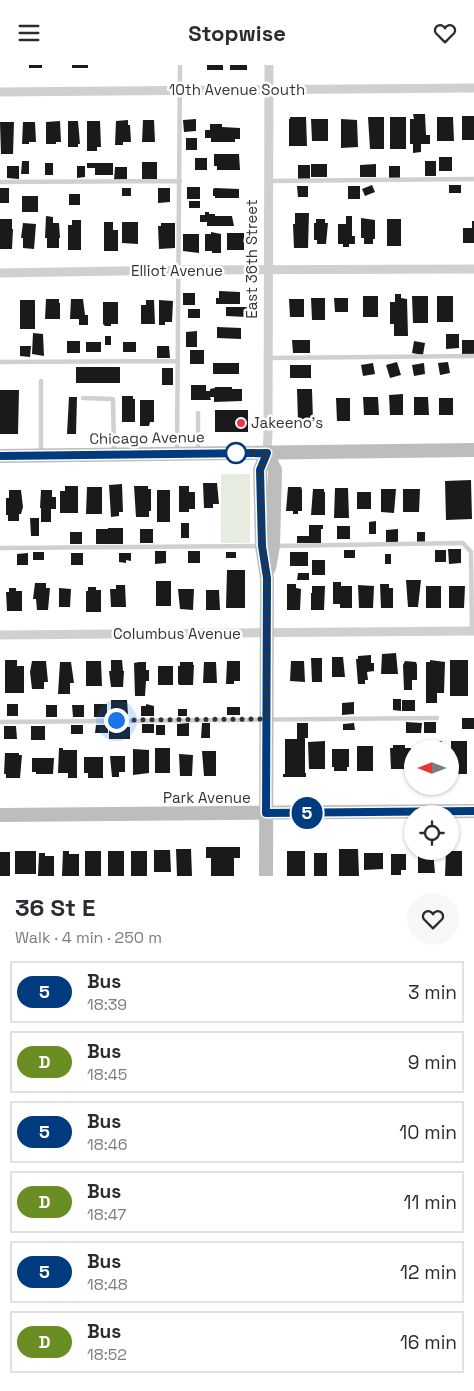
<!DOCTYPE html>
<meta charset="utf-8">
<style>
body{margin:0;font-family:"Space Grotesk",sans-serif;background:#f7f7f7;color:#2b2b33;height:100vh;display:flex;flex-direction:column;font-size:19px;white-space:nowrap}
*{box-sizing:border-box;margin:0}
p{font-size:16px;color:#7c7c81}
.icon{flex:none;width:28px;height:28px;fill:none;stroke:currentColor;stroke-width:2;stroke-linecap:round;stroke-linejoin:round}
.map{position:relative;height:811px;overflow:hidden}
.drawer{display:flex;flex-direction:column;background:#fff;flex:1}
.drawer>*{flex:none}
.badge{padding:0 10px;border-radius:16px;font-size:18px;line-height:32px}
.needle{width:32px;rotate:270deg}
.buttons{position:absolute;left:404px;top:675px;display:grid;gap:10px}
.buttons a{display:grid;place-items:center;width:55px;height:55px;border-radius:50%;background:#fff;box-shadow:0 1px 4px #0004;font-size:25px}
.you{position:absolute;width:25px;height:25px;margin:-12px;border:4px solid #fff;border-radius:50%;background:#1a73e8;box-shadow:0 0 0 8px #1a73e833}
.map>.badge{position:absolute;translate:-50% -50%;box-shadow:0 0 0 2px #fff}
.round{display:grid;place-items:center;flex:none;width:52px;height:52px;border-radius:26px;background:#f7f7f7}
.summary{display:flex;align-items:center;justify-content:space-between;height:85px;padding:0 15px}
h1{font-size:24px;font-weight:800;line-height:38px}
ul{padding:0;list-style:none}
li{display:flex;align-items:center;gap:15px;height:62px;margin:0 10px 8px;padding:0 5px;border:2px solid #e1e1e2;border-radius:0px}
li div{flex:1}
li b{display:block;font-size:19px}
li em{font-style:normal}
li .badge{min-width:55px;font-weight:700;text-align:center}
header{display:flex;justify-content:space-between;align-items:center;height:65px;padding:0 15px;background:#fff;font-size:22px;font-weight:800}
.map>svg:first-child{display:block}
.green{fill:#e6ecdf}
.building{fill:#1a1a1a}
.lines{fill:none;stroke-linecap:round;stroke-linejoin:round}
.lane{stroke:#d0d0d0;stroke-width:4.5}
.street{stroke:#d0d0d0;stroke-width:9}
.secondary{stroke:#bdbdbd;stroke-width:14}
.line-casing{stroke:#fff;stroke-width:11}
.line{stroke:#003b80;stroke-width:8}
.walk{stroke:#333;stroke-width:5;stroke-dasharray:0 9}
.poi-dot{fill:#e63946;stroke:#fff;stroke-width:2}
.stop-dot{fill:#fff;stroke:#003b80;stroke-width:2.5}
.labels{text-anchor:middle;stroke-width:5;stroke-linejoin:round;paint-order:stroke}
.street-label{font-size:15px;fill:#333;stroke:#fff}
.poi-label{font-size:15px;fill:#333;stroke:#fff;text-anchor:start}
</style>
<header><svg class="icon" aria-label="menu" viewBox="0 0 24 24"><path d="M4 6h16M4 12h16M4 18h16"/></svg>Stopwise<svg class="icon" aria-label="heart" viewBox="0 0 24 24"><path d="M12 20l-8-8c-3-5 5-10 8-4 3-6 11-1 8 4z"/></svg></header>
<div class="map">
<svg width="474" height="811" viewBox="0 0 474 811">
<rect width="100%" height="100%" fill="#fff"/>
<path class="green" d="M221 409H250V478H221Z"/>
<path class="building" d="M29 0H42V3H29Z
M72 0H88V3H72Z
M207 0H223V5H207Z
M230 0H247V5H230Z
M413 49H425L426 70H430V79H421V87L413 88V79H410V54H414Z
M462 51H474V75H462Z
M290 52H306L307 81H289V54H290Z
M368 52H384V84H370Z
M390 52H406V84H390Z
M437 52H453L454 76H437Z
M196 54V66L184 67 183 55Z
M311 54H328V76H312Z
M341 54 357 55 358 82 341 83Z
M128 55V60H130L131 77H123V80H115L116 56Z
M143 55H154L155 77H142Z
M60 56 61 77H56V79H46V57Z
M68 56H78L80 79H78V82H68Z
M87 56H100L101 82H97V86H87Z
M0 57H14L13 89H1Z
M23 57H35L36 77H29V79H22Z
M210 59H222V62L240 63V74H235V77H211V73H205V65H210Z
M186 73H197V85H186Z
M214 89H239L240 105H217V101H214Z
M439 92H452V106H439Z
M195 93H207V105H195Z
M22 96H29V109H21Z
M425 96H436V111H425Z
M142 97H157V114H142Z
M45 98H53V110H45Z
M87 98H113V110H95V103H87Z
M311 99H327V112H311Z
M376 99V112H360V100Z
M298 100H310V114H298Z
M7 101H19V114L7 113Z
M77 101H85V112L77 113Z
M389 101H400V113H389Z
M115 102H127V115H114Z
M372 120 375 127 365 131 362 124Z
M449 120H461V128H449Z
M297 121H308V132H298Z
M348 121H360V134H348Z
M187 122H200V134H187Z
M0 123H9V138H0Z
M122 123H131V131H122Z
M158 123H170V137L158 138Z
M215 123 239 124V133H215V131H213V124Z
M69 129H80V140H69Z
M22 131H38V147H22Z
M189 136H200V143H189Z
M205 147H209V149H215V151H232L234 161H207V157H200V150H205Z
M295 148H309L308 183H294L293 159H295Z
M46 151 53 152V158H59L60 173H59V183H47V173H45Z
M346 151H352V171H355V179H349V182H343V179H338V159H346Z
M361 153 375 155V174H373V179H364V173H361Z
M0 154H12V164H13L12 184H0Z
M316 154H325V158H328L326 179H317V175H314V158H316Z
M387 154H401V181H387Z
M72 155H81V185H68V160H72Z
M472 156H474V178H463V163H472Z
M104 157H113V165H118V186H104Z
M122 157H138V179L122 178Z
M23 158 36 159 34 184 23 183V173H21Z
M161 158H175V183L159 184 158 161H161Z
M211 167 221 169V188H212V186H205V169H211Z
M227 168H244V185H227Z
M183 169H199V188L183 186Z
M219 226 240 227V239H216V233H219Z
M183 228H195V240H183Z
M395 229H401V233L407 234 408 271H394V259H390V237H395Z
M363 231H378V252H363Z
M412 231H428V258H413Z
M437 231H453V257H437Z
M311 233H325V255H312Z
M334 233H348V247H335Z
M46 234H59V238H60V254H45Z
M71 234H83L85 250H88V260H79V254H70Z
M289 234H304V252H290Z
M20 235H35V264H20Z
M146 235H154L155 259H141V240H146Z
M159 235 173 236 172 257H165V260H159Z
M103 237H118V259H111V261H105L103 259Z
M226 242H247L249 250 247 252 226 251Z
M188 244H200V253H188Z
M217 262 241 263V274L217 273Z
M197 266V282H186V267Z
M33 268 43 269 44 291 32 289Z
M446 269H459V283L446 284Z
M105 271H111V280H105Z
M292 275H310V288H293Z
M462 275H474V291H462Z
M67 276H80V288H67Z
M414 276 425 278 423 290 412 288Z
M86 277H101V287H86Z
M123 277H136V287H123Z
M20 281H31L30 292 20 291Z
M157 281H169L170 293H157Z
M190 285H204V299H190Z
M397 297 401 310 390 313 386 300Z
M448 297 450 308 440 310 438 298Z
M213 298H239V309H213Z
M373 298 375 309 363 311 361 300Z
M424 298 425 309 414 311 412 300Z
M290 300H311V313H290Z
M76 302H120V318H76Z
M162 303H173V320H162Z
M191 320H206V326H210V324L215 323V322H232V324H242V336L214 337V332H210L211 335H191Z
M297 324H312L313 356H298Z
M0 325H19L18 369H0Z
M403 329V350H390L389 330Z
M122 331H133V334H135V357H122Z
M69 332H77L76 369H67Z
M363 332H378L379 350H364Z
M414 332H428L429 350H414Z
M336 333H350V356H337Z
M439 333H453V350H439Z
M140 335H154V357H150L149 361H140Z
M215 345H248V367H215Z
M471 415 472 454 446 455 445 416Z
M203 418H217L219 439H213V443H204Z
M122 419 123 447H119V451L111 452 109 420Z
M65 421H78V448H60V426H65Z
M134 421H148V424H151V446H149V452H136Z
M179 421H189V427H195V444H189V447H179Z
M87 422H102V449H86Z
M288 422H301L302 425V446H298V449H293V446H286Z
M335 423H348L349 453H334Z
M313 424H324V427H325V450H311Z
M381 424H396L394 448 381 447Z
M403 424H420L419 447H403Z
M9 425H21L23 442 21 449H19V456H8V450H6V433H9Z
M41 425H52V432H56V444H51V457H41V443H40Z
M157 425H170V457H157Z
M357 427H371V444H357Z
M30 453H39V471H31Z
M376 456V469H369V457Z
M181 458H189V473H181Z
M309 460H323V464H321V478H297V471H309Z
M337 461H350V474H337Z
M108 463H123V479H96V464H108Z
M140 464H153V478H140Z
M398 464V477H386V465Z
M70 467H82V479H70Z
M417 467H425V477H417Z
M448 484H461V498L449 499Z
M344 485H355V493H344Z
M435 485H446V497H435Z
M155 486H166V498L155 499Z
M188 486H200V498H188Z
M33 487H44V495H33Z
M226 487H236V493H226Z
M290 487H308V501H290Z
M28 488V500H17V489Z
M71 488H83V500H71Z
M119 488H131V496L126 495V498L119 497Z
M385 489H391V499H385Z
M312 495H325V510H312Z
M227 505H245V543H226Z
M298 508H309V515H297Z
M406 515H421L418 542H408Z
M156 516H171V541H156Z
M333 517H341V521H352V543H340V539H333Z
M35 518H46V523H50L48 545H37L36 534H33Z
M287 519H296V523L301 524 300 545H287Z
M380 519H389V523H393V543H381Z
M116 520H125L126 542H111L110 524H116Z
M358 520 374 521 373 543H359Z
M312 521H325L324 545H311V528H312Z
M426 521H441V543H426Z
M449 521H465L464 543H449Z
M88 522H96V525H101V547H86V526H88Z
M9 523H16V526H22V546H7L6 527H9Z
M59 523 71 524 70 542H59Z
M178 524H194L193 545 180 544Z
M206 525H219L220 545H206Z
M396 588 398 609H381L382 589Z
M371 590V598H374V606L367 607 368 615H365V619H358L356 594H358V591Z
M332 592H343L345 612H332Z
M311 593H322V617H312Z
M5 595H17V601H24V628H5Z
M111 595H122L123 606H124L123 622H111L109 606H111Z
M430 595 445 597 444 628H437V638H426V597H430Z
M450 595H468V631H450Z
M32 596H46L48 617H44V624H32L30 607Z
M86 596H101L102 621H86Z
M227 596H240V616H234V619H226Z
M291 596H304L305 617 290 616Z
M405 596 416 597 417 600V615H412V625H404L403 600Z
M60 597H71L74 618H70V629H58Z
M139 597H146V605H149V616H146L145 631H135L134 598Z
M180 597H193V600H194L193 620H179L178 618V601H180Z
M204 597H216L217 618H203Z
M158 601H173V620H158Z
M393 634H401V646L393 645Z
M111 635H127L128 649H111Z
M402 635H415V646H402Z
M354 637V649L342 650V638Z
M7 639H18V651H7Z
M94 639H107V652H94Z
M146 639 154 641V651H141V641H146Z
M46 640H57V652H46Z
M72 640H84V652H73Z
M227 642H240V650H227Z
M178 644H187V651H178Z
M462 653H474V664H462Z
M406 657 422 658 421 668H406Z
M424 657H436V668H424Z
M189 658V671H177V659Z
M202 658H210V673H201Z
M297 658H308V673H305V708H306V712H283V709H285V674H297Z
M354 658 355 665H343V659Z
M142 659H154V668H142Z
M71 660H83V669H71Z
M96 660H108V668H95Z
M156 660H165V670H156Z
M4 661H16L17 674H4Z
M31 661H45V675H31Z
M109 662H130V674H109Z
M325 676V704H309L308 677Z
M442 676V684H426V677Z
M451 676H467V709H451Z
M393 680H405V683H411L410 704H391L390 683H393Z
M357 681H373V706H357Z
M59 683H63V685H77V713H68V708H58Z
M155 683H170V708H155Z
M133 684 149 685V708L133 710Z
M332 684H349V702H347V706H334V702H332Z
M202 686H216V711H204Z
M5 688H19V690H22L20 713H6V709H4Z
M179 689 193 690 192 711H180Z
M110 691H125V707H119V712H112Z
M84 692H103V713H88V708H84Z
M32 693H54L53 709H36V707H32Z
M206 782H240V793H234V811H211V793H206Z
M176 784H191L192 811H177Z
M339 784H358L359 811H339Z
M154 785H170L171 807H154Z
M15 786H36V809H15Z
M63 786H69V789H79V811H62Z
M85 786H101V811H85Z
M108 786H124V811H108Z
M131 786H147V811H131Z
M287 786H305V811H287Z
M418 786H433L435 808H418Z
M446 786H462V811H445Z
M0 787H10V811H0Z
M39 788H45V791H54V811H38Z
M314 788H327V811H314Z
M364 788H383V804L364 805Z
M391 789H406V805H401V810H391Z"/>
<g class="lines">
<path class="lane" d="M269 116 474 114
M0 117 180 116
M268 293 474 291
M0 297 178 296
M41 316V389
M83 333 113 334 114 389
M198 348V386
M177 386 180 0
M275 481 463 478 471 487 472 566
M0 483 260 481
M0 657 437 653"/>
<path class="street" d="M0 27 474 23
M0 208 179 205 474 204
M267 388 268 369 269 0
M0 570 474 566"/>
<path class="secondary" d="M267 388 275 405 273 481 269 503
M0 391 474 385
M0 750 474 746
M266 811 267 513 262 481 260 405 267 388"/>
</g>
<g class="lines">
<g class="line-casing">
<path id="line" d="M0 391 267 388 260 405 262 481 267 513 266 748 474 746"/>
</g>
<use href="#line" class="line"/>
<path class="walk" d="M116 655 267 654V513L262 481 260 405 267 388H234H236"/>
</g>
<circle class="poi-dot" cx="241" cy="358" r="5"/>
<circle class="stop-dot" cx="236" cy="388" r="10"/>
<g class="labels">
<g class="street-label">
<text x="237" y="30">10th Avenue South</text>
<text transform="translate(252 194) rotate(-90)" y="5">East 36th Street</text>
<text x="177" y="211">Elliot Avenue</text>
<text transform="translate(147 373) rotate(-1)" y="5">Chicago Avenue</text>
<text x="177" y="574">Columbus Avenue</text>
<text x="207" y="738">Park Avenue</text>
</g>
<g class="poi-label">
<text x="251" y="363">Jakeeno's</text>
</g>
</g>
</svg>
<div class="buttons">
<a><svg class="needle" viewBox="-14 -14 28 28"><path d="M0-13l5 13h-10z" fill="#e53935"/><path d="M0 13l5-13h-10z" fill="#7c7c81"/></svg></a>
<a><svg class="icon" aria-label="locate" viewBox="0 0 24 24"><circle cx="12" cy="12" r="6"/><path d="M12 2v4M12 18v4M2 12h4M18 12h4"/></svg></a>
</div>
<div class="you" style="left:116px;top:655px"></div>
<b class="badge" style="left:307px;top:748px;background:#003b80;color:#fff">5</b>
</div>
<section class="drawer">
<div class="summary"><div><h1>36 St E</h1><p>Walk · 4 min · 250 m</p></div><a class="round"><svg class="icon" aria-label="heart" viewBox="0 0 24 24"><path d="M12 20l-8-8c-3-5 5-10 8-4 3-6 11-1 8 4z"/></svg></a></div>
<ul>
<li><span class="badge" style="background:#003b80;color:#fff">5</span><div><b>Bus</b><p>18:39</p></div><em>3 min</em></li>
<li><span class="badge" style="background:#6b8e23;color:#fff">D</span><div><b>Bus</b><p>18:45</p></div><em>9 min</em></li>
<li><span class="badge" style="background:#003b80;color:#fff">5</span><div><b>Bus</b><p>18:46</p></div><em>10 min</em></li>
<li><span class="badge" style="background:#6b8e23;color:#fff">D</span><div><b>Bus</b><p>18:47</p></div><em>11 min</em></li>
<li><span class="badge" style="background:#003b80;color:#fff">5</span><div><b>Bus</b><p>18:48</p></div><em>12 min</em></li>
<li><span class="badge" style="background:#6b8e23;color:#fff">D</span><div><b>Bus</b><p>18:52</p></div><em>16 min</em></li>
</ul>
</section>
